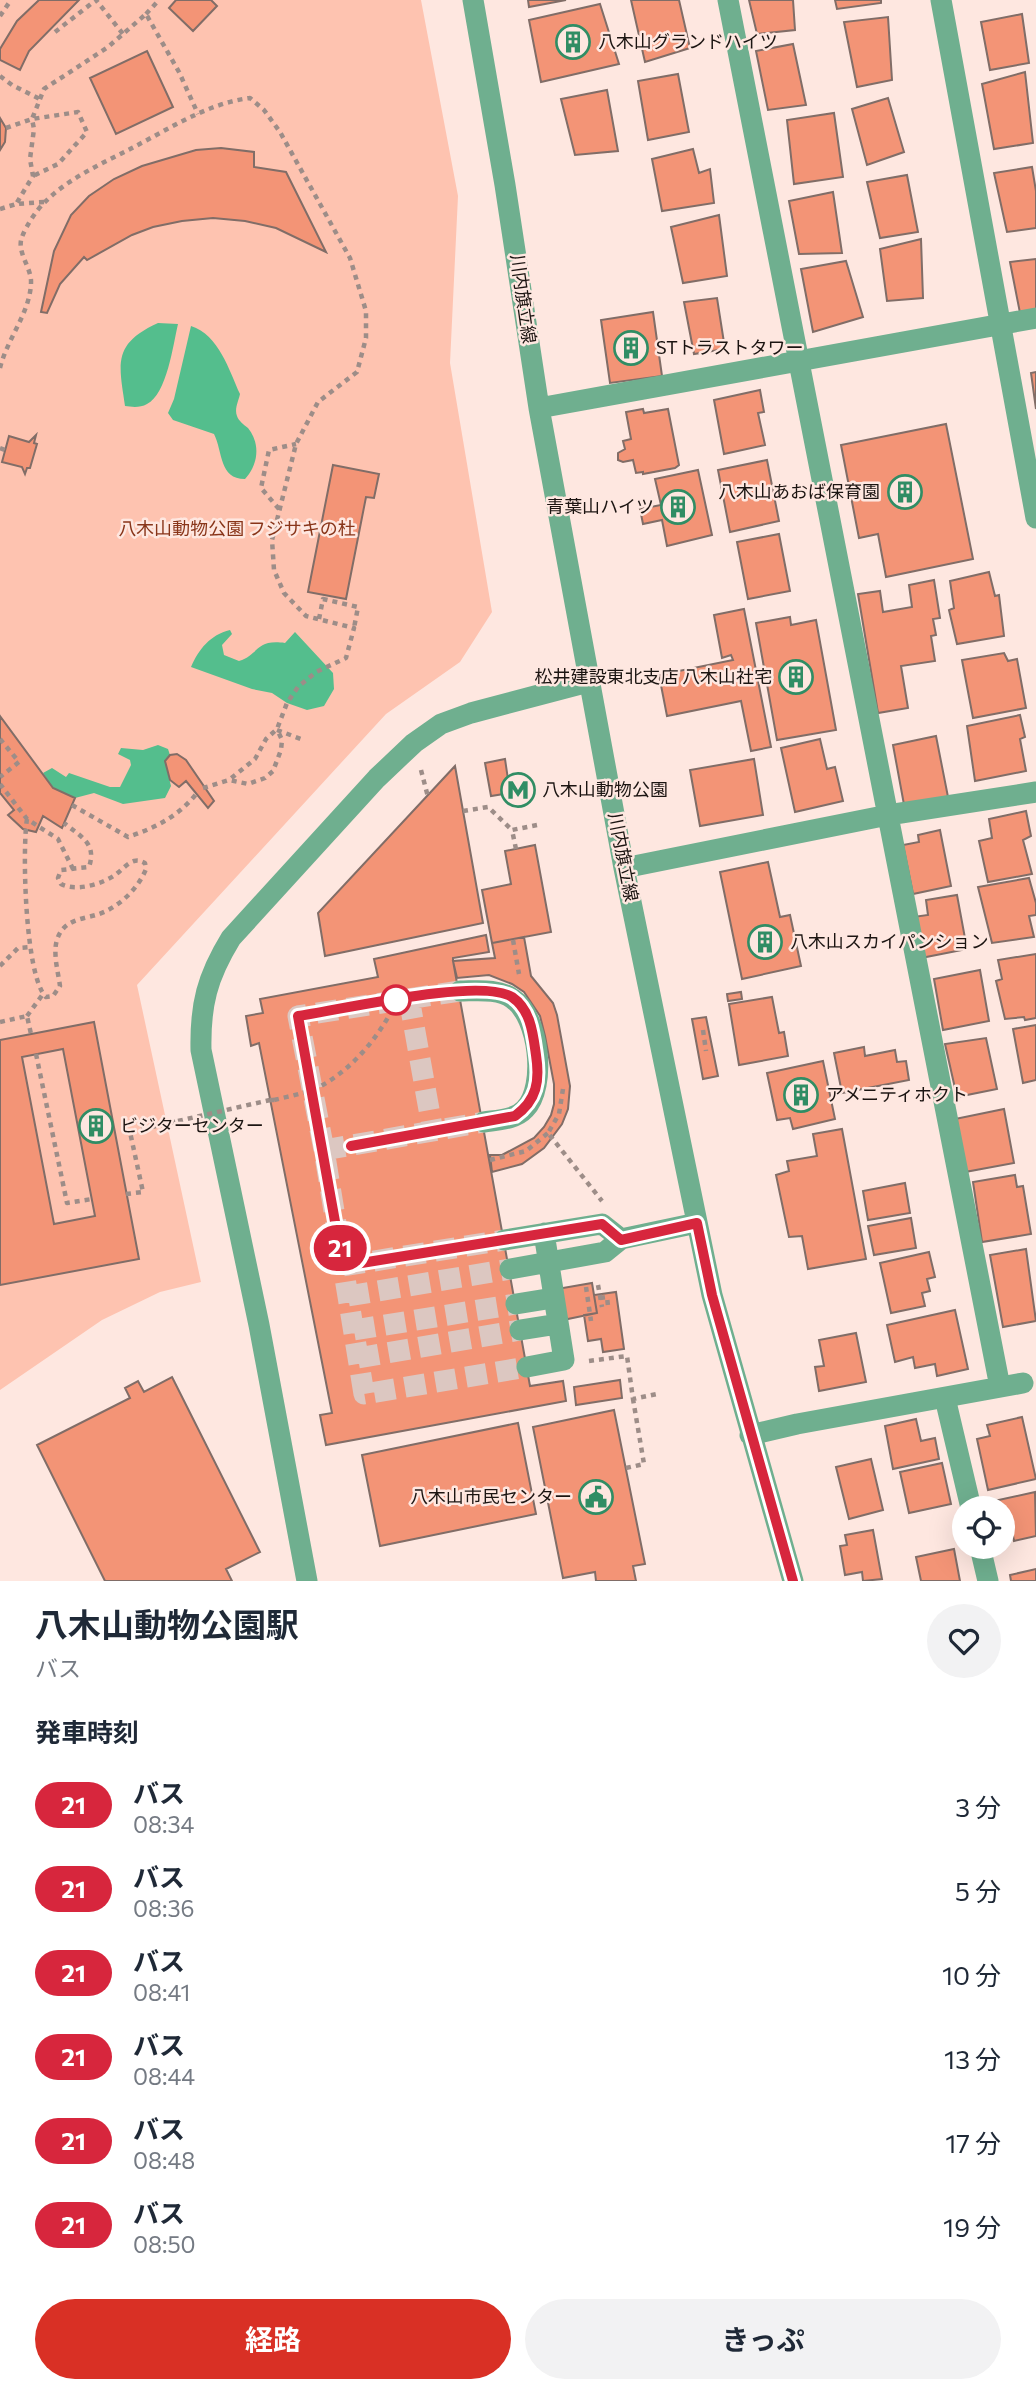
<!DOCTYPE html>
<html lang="ja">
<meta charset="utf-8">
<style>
body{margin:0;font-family:Commissioner,"Noto Sans JP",sans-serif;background:#f2f2f3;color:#1f2937;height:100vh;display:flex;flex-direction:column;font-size:26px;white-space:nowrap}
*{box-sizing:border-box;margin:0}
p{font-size:23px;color:#747a83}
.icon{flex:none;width:38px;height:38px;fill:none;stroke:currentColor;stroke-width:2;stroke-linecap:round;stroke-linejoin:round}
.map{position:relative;height:1581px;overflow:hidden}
.side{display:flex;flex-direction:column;background:#fff;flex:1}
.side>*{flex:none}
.badge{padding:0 14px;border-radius:23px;font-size:24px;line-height:46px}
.controls{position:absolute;left:952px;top:1496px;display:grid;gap:14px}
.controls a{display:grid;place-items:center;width:63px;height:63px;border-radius:50%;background:#fff;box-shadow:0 7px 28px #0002;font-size:35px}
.map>.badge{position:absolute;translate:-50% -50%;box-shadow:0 0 0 4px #fff}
h2{padding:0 35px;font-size:26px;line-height:63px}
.round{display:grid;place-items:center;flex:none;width:74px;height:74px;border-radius:37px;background:#f2f2f3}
.headline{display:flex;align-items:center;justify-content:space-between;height:119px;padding:0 35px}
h1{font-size:33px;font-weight:700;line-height:52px}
.cta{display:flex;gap:14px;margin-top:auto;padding:14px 35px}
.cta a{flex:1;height:80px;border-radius:42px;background:#d93025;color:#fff;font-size:28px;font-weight:700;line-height:80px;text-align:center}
.cta a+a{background:#f2f2f3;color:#1f2937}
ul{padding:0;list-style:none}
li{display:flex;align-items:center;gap:21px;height:84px;padding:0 35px}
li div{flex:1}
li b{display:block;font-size:26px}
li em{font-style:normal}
li .badge{min-width:77px;font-weight:700;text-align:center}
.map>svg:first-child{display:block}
.green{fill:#fec3b0}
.water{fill:#54be8d}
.building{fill:#f39476;stroke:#816d67;stroke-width:2;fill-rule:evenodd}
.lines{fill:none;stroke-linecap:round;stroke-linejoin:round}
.minor-tunnel{stroke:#dcc7c1;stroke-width:21;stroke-dasharray:21 10;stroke-linecap:butt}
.path{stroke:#9d8d88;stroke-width:4.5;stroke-dasharray:5 5;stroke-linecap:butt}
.minor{stroke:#6faf8f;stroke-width:21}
.path-bridge{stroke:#9d8d88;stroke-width:4.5;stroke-dasharray:5 5;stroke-linecap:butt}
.line-casing{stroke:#fff;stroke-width:16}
.line{stroke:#d7263d;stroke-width:10}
.stop-dot{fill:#fff;stroke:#d7263d;stroke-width:3.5}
.labels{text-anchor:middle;stroke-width:5;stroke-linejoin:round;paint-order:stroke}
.poi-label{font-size:18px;fill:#1b1411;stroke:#fee7e0;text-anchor:start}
.street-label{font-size:18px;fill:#1b1411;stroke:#fee7e0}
.park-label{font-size:18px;fill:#893519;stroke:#fee7e0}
</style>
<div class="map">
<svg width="1036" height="1581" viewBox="0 0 1036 1581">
<rect width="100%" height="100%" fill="#fee7e0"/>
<path class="green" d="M0 0H421L458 196 450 363 492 612 460 662 386 714 137 985 201 1282 160 1292 102 1320 0 1390Z"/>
<path class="water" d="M158 323 178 324C173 345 167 394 147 404 140 408 132 407 125 406 119 364 112 344 158 323Z
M191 326C219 335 229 370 240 394 239 400 234 409 237 416 238 420 244 425 248 428 261 444 258 465 245 479 219 479 223 452 214 434L173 420 168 413 174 399Z
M230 630 232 634 222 645 224 655 239 661C260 654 255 639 285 643L295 632 333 673 334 689 324 706 307 710 287 703 272 693 252 689 191 667C199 649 210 635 230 630Z
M158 745 168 749 170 755 165 761 171 786 165 798 123 804 94 793 75 798 53 788 43 773 52 768 66 777 69 773 110 787H120L131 765 130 760 118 754 121 748 143 750Z"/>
<path class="building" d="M39 0H79L29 51 20 70 0 60V49L17 21Z
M176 0H211L217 6 193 31 169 8Z
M528 0H566L529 7Z
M631 0H679L690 48 645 62Z
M749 0H793L795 30 757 34Z
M835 0H881V3L837 9Z
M600 4 619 64 541 82 529 20Z
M1022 14 1029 63 990 70 981 22Z
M888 17 892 80 857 87 844 22Z
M793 44 806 105 768 110 756 51Z
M147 51 173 107 116 134 90 78Z
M1025 72 1033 143 994 149 982 84Z
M678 74 689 132 648 140 638 81Z
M607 90 618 151 575 155 561 99Z
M888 98 904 152 867 165 852 109Z
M834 113 843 177 794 184 787 120Z
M0 118 6 128 5 142 0 150Z
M221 148 254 152V167L286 172 326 252 276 228 245 221 213 218 182 221 153 227 132 235 87 260 84 257 60 284 47 313 41 312 54 251 71 215 89 196 114 179 142 166 196 150Z
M693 149 699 173 710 169 714 203 662 211 652 159Z
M1032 167 1036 191V228L1007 232 994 173Z
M907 175 918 232 880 238 867 182Z
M833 192 842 253 799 254 789 201Z
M719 215 727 276 683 283 671 227Z
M921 239 923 298 887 301 880 249Z
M1036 259V311L1020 313 1010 262Z
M846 261 863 317 813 332 801 269Z
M717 298 725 349 694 354 684 302Z
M653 312 662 376 610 383 601 320Z
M1036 372V409L1031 373Z
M760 390 764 412 758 413 765 445 724 454 714 400Z
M643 409 644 413 668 409 679 465 675 468 643 474V472L636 473 633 460 623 462 618 460V453L625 449 623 441 631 439 626 412Z
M946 424 973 559 886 577 878 534 859 538 841 445Z
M36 435 34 443 37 444 30 468H27L25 474 22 467 2 462 9 436 29 442Z
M767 460 779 521 730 532 718 470Z
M333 465 379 474 374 498 366 497 346 599 308 592Z
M698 470 712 535 667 546 662 520 643 524 640 509 661 505 655 479Z
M779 534 790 591 748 599 737 542Z
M989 572 995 596 999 595 1004 636 957 644 949 610 954 608 950 581Z
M934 580 940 618 933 619 936 635 931 636 935 661 901 666 908 708 878 713 858 594 880 591 883 612 912 607 909 585Z
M744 609 771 747 751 751 741 701 667 716 659 675 733 660 731 655 722 658 714 615Z
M790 617 791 625 816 620 836 730 777 740 756 623Z
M1004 653 1008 661 1017 659 1026 708 973 718 962 660Z
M1020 715 1025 737 1020 739 1026 771 975 781 967 726Z
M0 716 53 788 75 798 62 828 43 816 36 832 23 829 8 815 14 810 0 793Z
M936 736 949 802 905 810 893 745Z
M820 739 827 769 835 767 843 801 795 812 781 748Z
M177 754 186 760 214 801 208 808 186 781 179 787 170 780 165 761 170 755Z
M505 759 510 793 491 796 485 763Z
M754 759 763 815 700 826 690 770Z
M455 766 483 923 325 956 318 913Z
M1026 811 1031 836 1023 840 1032 874 988 882 979 841 992 838 989 819Z
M940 830 951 886 913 894 903 845 919 842 918 835Z
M535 845 551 932 492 943 482 890 511 884 505 851Z
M768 862 780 917 790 915 801 966 742 979 720 872Z
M1029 878 1036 903V915L1029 916 1034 937 992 943 978 887Z
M957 895 967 949 921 958 913 917 928 915 926 900Z
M486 935 489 952 453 958V961L530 1386 563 1381 566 1401 326 1445 320 1415 332 1413 259 1043 251 1046 246 1016 263 1013 260 999 378 977 374 959Z
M524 937 531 976 553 1003 557 1015 570 1086 568 1109 562 1124 544 1148 522 1164 492 1172 490 1155H502L534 1138 544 1127 551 1115 554 1104V1084L545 1036 540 1016 524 992 512 984 489 975 457 978 453 961 495 958 492 943Z
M1036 954V1018L1025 1020 1024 1017 1005 1019 996 981 1002 979 998 960Z
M980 970 989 1021 943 1030 934 979Z
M741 992 742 999 728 1001 727 994Z
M772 997 779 1033 784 1032 788 1056 739 1065 729 1004Z
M706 1017 718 1076 703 1079 692 1019Z
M94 1022 139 1259 0 1285V1040ZM63 1049 95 1216 54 1224 22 1057Z
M1036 1025V1080L1023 1083 1013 1029Z
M986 1038 997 1089 957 1097 945 1044Z
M864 1047 865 1056 895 1050 897 1062 906 1061 909 1080 842 1093 834 1053Z
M823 1061 835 1119 793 1129 790 1118 777 1120 767 1073Z
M1004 1109 1014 1163 965 1172 955 1119Z
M842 1129 866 1259 808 1269 802 1236 789 1237 776 1175 789 1171 787 1161 817 1156 813 1134Z
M1015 1175 1017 1187 1023 1186 1031 1234 982 1242 973 1182Z
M905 1183 910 1213 868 1220 863 1191Z
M911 1218 916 1248 874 1255 868 1226Z
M1026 1249 1036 1321 1003 1327 990 1255Z
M929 1252 935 1277 927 1279 930 1291 922 1293 925 1306 891 1313 880 1263Z
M592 1283 597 1313 563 1320 557 1289Z
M616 1292 624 1349 603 1352 601 1339 588 1341 584 1315 597 1313 594 1295Z
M955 1310 968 1369 937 1376 935 1364 915 1368 913 1357 895 1362 887 1325Z
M856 1333 866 1382 819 1391 815 1367 824 1366 819 1340Z
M172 1377 260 1552 226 1569 232 1581H105L37 1445 130 1398 125 1388 138 1381 144 1392Z
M620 1380 622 1398 576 1405 574 1387Z
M614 1410 645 1564 633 1566 636 1581H596L595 1572 563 1578 533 1427Z
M1022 1417 1036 1479 988 1490 977 1439 990 1436 987 1425Z
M916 1419 921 1441 935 1438 939 1459 893 1469 885 1426Z
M518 1423 536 1514 380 1546 362 1455Z
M871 1459 883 1510 849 1519 836 1467Z
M942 1463 951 1504 909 1513 900 1472Z
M1035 1492 1036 1536 1014 1541 1010 1519 1003 1520V1508H996L994 1501Z
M873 1530 882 1579 863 1581 862 1572 845 1575 840 1546 847 1545 845 1535Z
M954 1549 960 1581H921L916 1557Z
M1036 1569V1581H1011L1010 1575Z"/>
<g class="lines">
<path class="minor-tunnel" d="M460 991 298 1016 324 1150 364 1394 527 1367
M409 998 433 1132
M324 1150 484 1122
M343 1266 504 1240
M348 1296 510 1269
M354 1330 516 1304
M358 1358 520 1330"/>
<path class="path" d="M146 14 159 0
M0 16 11 0
M55 32 96 0 123 34
M0 76 12 85 40 99
M6 128 32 119 78 112 87 132 58 164 33 176
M44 202 16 204 33 176 30 159 34 129 32 119 44 89 108 47 146 14 179 72 198 114
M0 209 16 204
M0 368C7 339 30 313 31 283 32 268 16 252 22 237 26 226 37 209 46 201 69 178 103 163 132 148 169 129 208 103 250 98L264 110 280 132 350 258 366 311V338L357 372 318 402 296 444 272 540 274 570 284 593 306 616 354 628 346 658 316 672 298 687 287 703 277 729 266 739 255 759 229 780
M0 448 5 450
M279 509 261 488 269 450 296 444
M319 619 323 599 358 607 354 628
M277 730 301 739 303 736
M0 739 19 762 0 777
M421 770 428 797
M0 784 27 819 58 839 73 869
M203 788 229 780 248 784 265 778 273 771 281 750 282 740 277 729
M72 805 128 837C155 828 179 816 197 793
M463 811 488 807 512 830
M27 819C22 849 25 977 46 997L53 996 60 986C58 971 52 951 58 937 65 919 84 919 99 914 119 907 138 889 146 869L145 863C140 861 139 860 134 861 127 863 121 871 115 875 102 884 76 892 61 884L58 878 61 870 89 867C97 843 81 837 64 823
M516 849 512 830 537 825
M513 940 519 974
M0 966 18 948 31 947
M27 1016 43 994
M0 1022 27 1016 31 1034
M703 1030 706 1051
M36 1054 67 1203 92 1199
M563 1089 559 1114 548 1133 602 1201
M270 1100H274
M490 1160 526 1151 548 1133
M126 1194 143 1192 130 1132 178 1121
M598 1285 602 1307
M586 1287 591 1321
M600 1298 607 1297 608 1306
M589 1361 627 1356 633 1399 657 1394
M626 1468 644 1464 633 1399"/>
<path class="minor" d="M473 0 505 185 539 408 624 868 712 1295 793 1581
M728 0 1000 1387
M941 0 1036 518
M539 408 1036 318
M624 868 888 815 1036 792
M460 991C476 991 499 988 513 999 539 1017 547 1086 525 1109 515 1120 497 1120 484 1122
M504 1240 602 1224 621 1239
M510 1269 605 1252 621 1239 697 1223
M516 1304 553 1298
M520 1330 558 1324
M527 1367 564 1360 544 1233
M945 1398 971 1508
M750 1435 797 1424 1023 1383
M980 1547 988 1581
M307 1581 259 1325 201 1050C200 1005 207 977 231 938L377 778 414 743 441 724 471 713 588 682"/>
<path class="path-bridge" d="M274 1100C290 1096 307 1093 321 1086 357 1066 385 1029 401 992
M178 1121 270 1100"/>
</g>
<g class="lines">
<g class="line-casing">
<path id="line" d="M351 1146 515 1116C537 1100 540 1081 536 1055 533 1034 531 1010 512 997 480 977 340 1010 298 1016L343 1266 602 1224 621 1240 697 1223 712 1295 793 1581"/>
</g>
<use href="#line" class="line"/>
</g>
<defs>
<g id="building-ring" transform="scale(1.75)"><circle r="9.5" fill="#fee7e0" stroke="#308d64" stroke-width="1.5"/><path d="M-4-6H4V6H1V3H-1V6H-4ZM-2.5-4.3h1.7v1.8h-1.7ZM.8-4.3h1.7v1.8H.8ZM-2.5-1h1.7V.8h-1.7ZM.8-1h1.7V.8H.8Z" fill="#308d64"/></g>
<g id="metro-ring" transform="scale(1.75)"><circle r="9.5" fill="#fee7e0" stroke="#308d64" stroke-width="1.5"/><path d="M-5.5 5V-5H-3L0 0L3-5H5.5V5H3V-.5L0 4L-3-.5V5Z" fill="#308d64"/></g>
<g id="civic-ring" transform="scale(1.75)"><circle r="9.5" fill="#fee7e0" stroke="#308d64" stroke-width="1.5"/><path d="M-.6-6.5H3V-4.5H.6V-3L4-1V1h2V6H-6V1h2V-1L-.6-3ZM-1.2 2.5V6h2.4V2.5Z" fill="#308d64"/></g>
</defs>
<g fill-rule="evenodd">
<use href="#building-ring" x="573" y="42"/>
<use href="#building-ring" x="631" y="348"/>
<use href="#building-ring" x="905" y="492"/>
<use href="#building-ring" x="678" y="507"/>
<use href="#building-ring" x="796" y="677"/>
<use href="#metro-ring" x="518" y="790"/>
<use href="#building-ring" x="765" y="942"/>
<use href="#building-ring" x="801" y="1095"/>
<use href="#building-ring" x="96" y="1126"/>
<use href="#civic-ring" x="596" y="1497"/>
</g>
<circle class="stop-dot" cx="396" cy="1000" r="14"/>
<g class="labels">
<g class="poi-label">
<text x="598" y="48">八木山グランドハイツ</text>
<text x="656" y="354">STトラストタワー</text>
<text x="880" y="498" text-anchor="end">八木山あおば保育園</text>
<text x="654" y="513" text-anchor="end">青葉山ハイツ</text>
<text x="772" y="683" text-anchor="end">松井建設東北支店 八木山社宅</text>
<text x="542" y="796">八木山動物公園</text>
<text x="790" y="948">八木山スカイパンション</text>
<text x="826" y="1101">アメニティホクト</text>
<text x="120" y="1132">ビジターセンター</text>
<text x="572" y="1503" text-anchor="end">八木山市民センター</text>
</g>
<g class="street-label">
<text transform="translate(523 299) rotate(82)" y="6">川内旗立線</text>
<text transform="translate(623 857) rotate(79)" y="6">川内旗立線</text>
</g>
<g class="park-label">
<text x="237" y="535">八木山動物公園 フジサキの杜</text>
</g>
</g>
</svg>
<div class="controls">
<a><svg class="icon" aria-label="locate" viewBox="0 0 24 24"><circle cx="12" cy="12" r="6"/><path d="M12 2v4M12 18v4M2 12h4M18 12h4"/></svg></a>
</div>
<b class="badge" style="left:340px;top:1248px;background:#d7263d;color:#fff">21</b>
</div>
<section class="side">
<div class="headline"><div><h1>八木山動物公園駅</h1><p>バス</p></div><a class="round"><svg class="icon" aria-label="heart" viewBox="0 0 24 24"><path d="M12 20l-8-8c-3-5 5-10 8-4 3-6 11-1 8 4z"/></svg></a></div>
<h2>発車時刻</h2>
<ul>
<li><span class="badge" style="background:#d7263d;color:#fff">21</span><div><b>バス</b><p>08:34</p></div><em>3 分</em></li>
<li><span class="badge" style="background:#d7263d;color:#fff">21</span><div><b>バス</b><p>08:36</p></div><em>5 分</em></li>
<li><span class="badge" style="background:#d7263d;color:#fff">21</span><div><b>バス</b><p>08:41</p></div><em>10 分</em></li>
<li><span class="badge" style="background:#d7263d;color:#fff">21</span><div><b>バス</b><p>08:44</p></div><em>13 分</em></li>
<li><span class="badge" style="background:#d7263d;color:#fff">21</span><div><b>バス</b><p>08:48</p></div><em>17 分</em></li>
<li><span class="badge" style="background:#d7263d;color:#fff">21</span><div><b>バス</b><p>08:50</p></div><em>19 分</em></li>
</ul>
<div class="cta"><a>経路</a><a>きっぷ</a></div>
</section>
